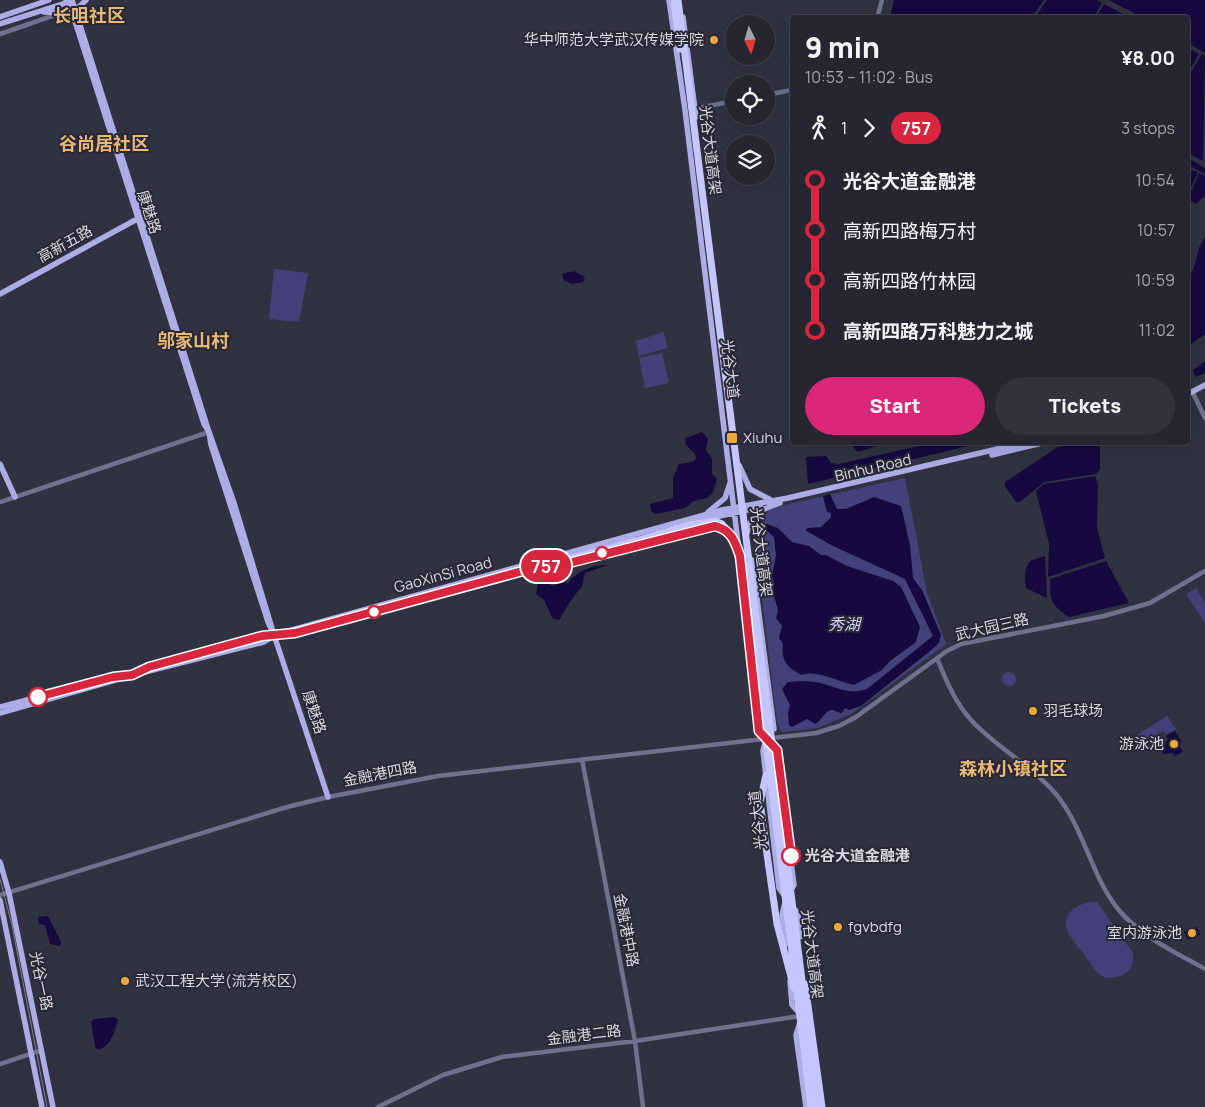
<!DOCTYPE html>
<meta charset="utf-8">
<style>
body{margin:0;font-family:Manrope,"Noto Sans SC",sans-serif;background:#31323d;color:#f1f3f6;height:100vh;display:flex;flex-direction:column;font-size:19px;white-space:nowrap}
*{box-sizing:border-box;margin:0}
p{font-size:16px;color:#a3a5ab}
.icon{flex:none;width:28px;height:28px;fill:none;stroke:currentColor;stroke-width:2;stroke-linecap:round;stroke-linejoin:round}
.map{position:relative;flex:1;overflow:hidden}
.panel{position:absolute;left:790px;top:15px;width:400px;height:430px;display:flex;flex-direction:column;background:#252631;border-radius:5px;box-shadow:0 5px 20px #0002,0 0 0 1px #42434d}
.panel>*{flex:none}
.badge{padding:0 10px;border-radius:16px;font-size:18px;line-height:32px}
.needle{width:32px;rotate:175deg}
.buttons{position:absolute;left:725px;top:15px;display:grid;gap:10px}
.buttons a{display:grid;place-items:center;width:50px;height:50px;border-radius:50%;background:#252631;box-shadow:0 5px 20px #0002,0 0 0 1px #42434d;font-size:25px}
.map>.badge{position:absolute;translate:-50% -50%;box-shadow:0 0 0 2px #fff}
.legs{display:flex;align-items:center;gap:8px;height:55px;padding:0 15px;font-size:16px}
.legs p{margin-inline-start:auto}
.summary{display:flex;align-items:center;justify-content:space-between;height:85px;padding:0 15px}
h1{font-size:28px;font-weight:800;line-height:38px}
.action{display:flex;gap:10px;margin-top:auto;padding:10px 15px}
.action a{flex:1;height:58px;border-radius:30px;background:#db2777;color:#fff;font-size:20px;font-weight:800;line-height:58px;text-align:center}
.action a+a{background:#31323d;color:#f1f3f6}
ul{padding:0 15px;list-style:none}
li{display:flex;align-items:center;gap:18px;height:50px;font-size:19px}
li i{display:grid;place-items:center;width:8px;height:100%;margin:0 6px;background:currentColor}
li i::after{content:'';width:12px;height:12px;margin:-6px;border:4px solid;border-radius:50%;background:#252631}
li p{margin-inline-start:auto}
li:first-child i{background:linear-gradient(#0000 50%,currentColor 0)}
li:last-child i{background:linear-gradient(currentColor 50%,#0000 0)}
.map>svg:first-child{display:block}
.green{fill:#44417a}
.water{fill:#150940}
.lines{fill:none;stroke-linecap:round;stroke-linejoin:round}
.minor{stroke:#70718d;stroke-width:4.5}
.major{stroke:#acade6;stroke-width:5.5}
.highway{stroke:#c6c6fe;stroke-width:7}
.tram{stroke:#7f808c;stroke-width:1}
.highway-bridge{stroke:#c6c6fe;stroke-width:7}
.line-1-casing{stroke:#fff;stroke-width:11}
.line-1{stroke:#d7263d;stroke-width:8}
.poi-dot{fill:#eda83c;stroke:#282836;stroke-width:2}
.stop-1-dot{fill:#fff;stroke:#d7263d;stroke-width:2.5}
.labels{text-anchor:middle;stroke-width:4;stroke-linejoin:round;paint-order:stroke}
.poi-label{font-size:15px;fill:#d9d9e3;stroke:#282836;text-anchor:start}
.street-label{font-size:15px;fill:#d9d9e3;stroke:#282836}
.stop-label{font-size:15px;font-weight:bold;fill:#d9d9e3;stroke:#282836;text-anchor:start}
.water-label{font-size:16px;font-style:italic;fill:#d2d3f8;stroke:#282836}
.quarter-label{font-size:18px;font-weight:bold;fill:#e8b876;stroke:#282836}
</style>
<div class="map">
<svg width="1205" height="1107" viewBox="0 0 1205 1107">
<rect width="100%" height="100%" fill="#313241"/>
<path class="green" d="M274 269 308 273 299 322 269 319Z
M664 332 667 348 639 356 636 341Z
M662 353 669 383 645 388 639 358Z
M905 478 927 593 946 644 851 714 818 728 783 732 779 729 777 722 755 540 760 521 771 508Z
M1196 588 1205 603V623L1186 594Z
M1002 679a7 7 0 1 1 14 0a7 7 0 1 1-14 0Z
M1027.5 711a5.5 5.5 0 1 1 11 0a5.5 5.5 0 1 1-11 0Z
M1167 716 1176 729 1166 734 1164 731 1160 733 1157 729 1159 734 1147 741 1144 738 1147 743 1143 746 1144 749 1139 752 1131 739Z
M1097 902 1133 953C1134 960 1132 969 1126 973 1120 977 1110 979 1104 977 1096 974 1091 963 1086 957 1080 949 1072 940 1068 932 1060 912 1080 901 1097 902Z"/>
<path class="water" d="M894 0H1044L1032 17H890Z
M1047 0H1097L1102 3 1094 17H1035Z
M1109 0H1205V53L1188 43V18L1141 17Z
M1104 4 1129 17H1096Z
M1188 48 1199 54 1188 73Z
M1202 54 1205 56 1203 161 1188 153V77Z
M1188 158 1205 168V174L1188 165Z
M1191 170 1198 172 1188 194V177Z
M1199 173 1205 176V196L1196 204 1188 199Z
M1205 237V334L1188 346V278C1198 266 1195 249 1205 237Z
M574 271 585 277 583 282 572 284 564 281 562 274Z
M1205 361V373L1196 377 1193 370Z
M702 432 708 439 706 450 712 459V474L717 479 713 492 707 498 694 501 685 508 655 514 651 511 650 504 673 498V478L679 464 692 462 696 459 695 454 685 444 686 438Z
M1084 442 1100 445V470L1096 474 1044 482 1020 502H1016L1005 486V482L1058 447Z
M886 443 858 452 849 443 886 442Z
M932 443H981L808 484 806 457 826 456 831 463 839 464Z
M1095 476 1098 484 1097 528 1105 558 1048 577 1049 544 1036 491 1044 484Z
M830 494 837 509H846L874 497 901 506 910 545 913 578 922 590 941 635 939 643 929 652 861 706 849 710 845 708 842 713C839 713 836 711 833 710 826 709 821 721 815 724L807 719 792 727 789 725 788 713 790 705 782 689 788 682C798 681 811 681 821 683 838 688 849 695 867 689L933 636 905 579 831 545 805 530 808 528 821 527 831 517V513L827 512 823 496Z
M767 524 778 528 792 542 809 546 821 555H826L847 566 893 581 901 587 920 627 916 642 890 661 882 670 854 685C839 682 816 669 802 675 788 669 780 660 783 644L779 638 782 626 776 618 778 610 773 593 774 583 772 576 776 555 774 537 763 527Z
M1045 556 1047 598 1026 588C1024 577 1024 570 1030 561Z
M1106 561 1129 603 1069 617C1050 604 1050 601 1050 579Z
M608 565 585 573 582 587C574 594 565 610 559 620L553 619 544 600 536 594 538 583 543 582 554 586 560 582 568 583C577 571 592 565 608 565Z
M1175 731 1181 741 1180 747 1183 752 1175 756 1173 753 1163 754 1160 747 1166 744 1165 742 1168 740 1166 736Z
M48 916 61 942 60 946 50 944 45 925 39 924 38 917Z
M1197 927 1200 935 1188 940 1184 932Z
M114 1017 118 1020C114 1032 112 1045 98 1050L95 1047 91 1022 94 1019Z"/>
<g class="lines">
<path class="minor" d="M877 18 882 0
M0 34 58 14
M766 95 792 90
M693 109 734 101
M1192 391 1205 418
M0 502 209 432
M937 658C946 680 955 703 972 721 997 748 1031 765 1055 793 1084 827 1090 874 1118 909 1140 936 1175 952 1205 969
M582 759 635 1041 643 1107
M0 895 287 807 328 797 438 776 816 733 839 726 856 717 947 651 961 644 1104 616 1150 603 1205 571
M0 1064 42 1050
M378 1107 443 1075 502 1057 635 1041 800 1016"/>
<path class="major" d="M66 0 72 12 204 424 209 432 72 0
M669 0 685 110 739 551
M44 12 65 13 73 18
M78 15 79 7 86 0
M0 17 49 0
M683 17 696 117
M0 24 69 2
M0 294 139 218
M1188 394 1205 385
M209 432 234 503 274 635 268 622 211 445Z
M992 455 1046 442
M0 464 15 497
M739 465 750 489 771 500
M708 512 725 498 730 483
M697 521 761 507
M747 533C751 513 762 509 780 503
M615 550 707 526H715L726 530
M567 556 633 538
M752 560 774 729
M742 580 759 731 777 749 794 885 790 892
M283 634 295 633 541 566 561 565 584 558
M274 635 328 797
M137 674 264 642 272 637
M0 707 113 677 132 675 149 667 262 636 274 635 722 510 788 498 1027 442
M0 713 126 677
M765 743 763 751 779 888 786 898 782 915 785 945
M0 862 9 893 53 1107
M0 900 42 1107
M793 908 798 913 800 937
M790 981 792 1005 800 1014
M800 1022 796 1035 806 1107"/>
<path class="highway" d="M541 566 608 549
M766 775 760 802 766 847
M805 984 822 1107"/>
<path class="tram" d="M0 879 12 925 47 1107"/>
<path class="highway-bridge" d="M678 0 818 1107
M674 3 680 49
M608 549 689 525 715 521 722 524 732 535 747 589
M747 586 811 1107
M766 847 777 924 794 988"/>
</g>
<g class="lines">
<g class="line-1-casing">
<path id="line-1" d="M38 697 113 677 132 675 149 667 262 636 295 633 541 566 561 565 715 526C731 530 735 541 740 556L759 731 777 750 791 856"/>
</g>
<use href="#line-1" class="line-1"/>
</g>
<g class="poi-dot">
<circle cx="714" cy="40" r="5"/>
<rect x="726" y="432" width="12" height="12" rx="2.5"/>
<circle cx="1033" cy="711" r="5"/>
<circle cx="1174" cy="744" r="5"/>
<circle cx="838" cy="927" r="5"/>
<circle cx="1192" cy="933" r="5"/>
<circle cx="125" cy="981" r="5"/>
</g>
<g class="stop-1-dot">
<circle cx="602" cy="553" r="6"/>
<circle cx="374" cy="612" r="6"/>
<circle cx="38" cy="697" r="9"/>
<circle cx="791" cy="856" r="9"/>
</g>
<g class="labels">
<g class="poi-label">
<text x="704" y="45" text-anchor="end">华中师范大学武汉传媒学院</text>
<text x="743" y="443">Xiuhu</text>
<text x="1043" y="716">羽毛球场</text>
<text x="1164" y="749" text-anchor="end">游泳池</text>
<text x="848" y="932">fgvbdfg</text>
<text x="1182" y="938" text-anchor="end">室内游泳池</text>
<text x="135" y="986">武汉工程大学(流芳校区)</text>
</g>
<g class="street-label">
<text transform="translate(710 150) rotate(83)" y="5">光谷大道高架</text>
<text transform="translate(149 212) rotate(72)" y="5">康魅路</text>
<text transform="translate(65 244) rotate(-29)" y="5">高新五路</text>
<text transform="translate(730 369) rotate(83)" y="5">光谷大道</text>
<text transform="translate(873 468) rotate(-13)" y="5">Binhu Road</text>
<text transform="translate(761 552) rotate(83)" y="5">光谷大道高架</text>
<text transform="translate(443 575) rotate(-15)" y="5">GaoXinSi Road</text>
<text transform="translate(992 627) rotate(-13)" y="5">武大园三路</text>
<text transform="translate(314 712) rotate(72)" y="5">康魅路</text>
<text transform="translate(380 774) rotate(-11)" y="5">金融港四路</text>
<text transform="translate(758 820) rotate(-97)" y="5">光谷大道</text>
<text transform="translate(626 930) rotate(79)" y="5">金融港中路</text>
<text transform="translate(812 954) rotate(83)" y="5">光谷大道高架</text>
<text transform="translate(41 981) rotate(78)" y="5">光谷一路</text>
<text transform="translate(584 1035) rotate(-7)" y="5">金融港二路</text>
</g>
<g class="stop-label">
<text x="805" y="861">光谷大道金融港</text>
</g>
<g class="water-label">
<text x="844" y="630">秀湖</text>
</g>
<g class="quarter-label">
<text x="89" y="22">长咀社区</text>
<text x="104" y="150">谷尚居社区</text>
<text x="193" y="347">邬家山村</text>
<text x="1013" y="775">森林小镇社区</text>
</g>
</g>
</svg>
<div class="buttons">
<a><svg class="needle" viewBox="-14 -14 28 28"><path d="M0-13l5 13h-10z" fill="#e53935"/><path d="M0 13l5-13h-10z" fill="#a3a5ab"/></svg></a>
<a><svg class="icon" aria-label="locate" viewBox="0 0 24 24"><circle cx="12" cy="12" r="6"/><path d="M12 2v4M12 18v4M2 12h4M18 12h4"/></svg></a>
<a><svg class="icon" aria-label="layers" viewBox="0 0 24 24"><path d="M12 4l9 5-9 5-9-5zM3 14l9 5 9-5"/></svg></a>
</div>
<b class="badge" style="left:546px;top:566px;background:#d7263d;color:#fff">757</b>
<section class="panel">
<div class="summary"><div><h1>9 min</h1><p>10:53 – 11:02 · Bus</p></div><b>¥8.00</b></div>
<div class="legs"><svg class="icon" aria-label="walk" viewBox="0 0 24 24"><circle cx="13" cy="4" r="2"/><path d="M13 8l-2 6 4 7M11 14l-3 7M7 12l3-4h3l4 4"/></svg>1<svg class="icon" aria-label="forward" viewBox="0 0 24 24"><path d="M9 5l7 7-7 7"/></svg><b class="badge" style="background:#d7263d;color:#fff">757</b><p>3 stops</p></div>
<ul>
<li><i style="color:#d7263d"></i><b>光谷大道金融港</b><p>10:54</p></li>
<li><i style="color:#d7263d"></i><span>高新四路梅万村</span><p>10:57</p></li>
<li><i style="color:#d7263d"></i><span>高新四路竹林园</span><p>10:59</p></li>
<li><i style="color:#d7263d"></i><b>高新四路万科魅力之城</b><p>11:02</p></li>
</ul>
<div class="action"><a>Start</a><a>Tickets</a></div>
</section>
</div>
